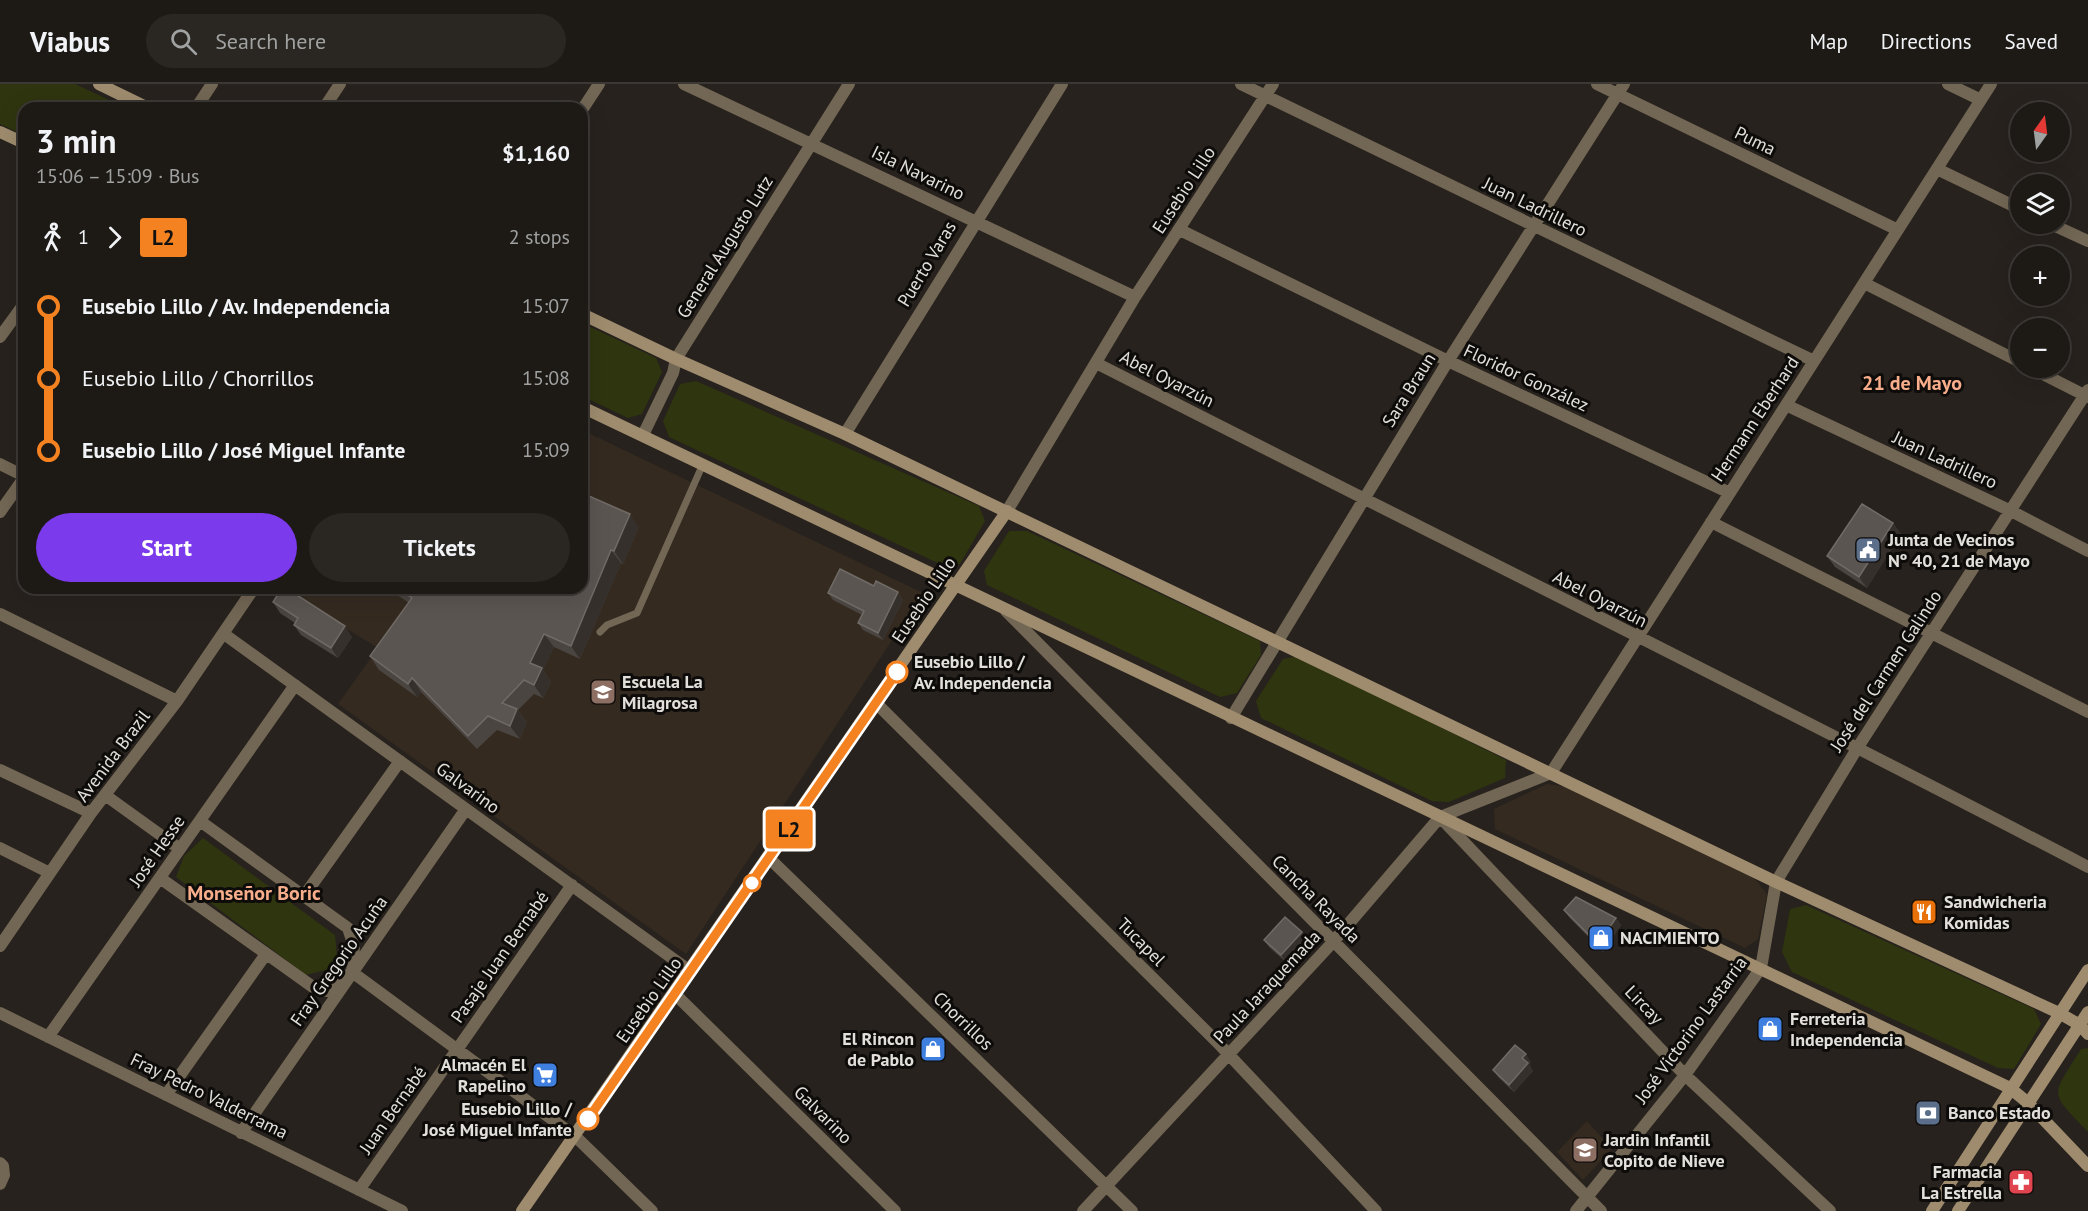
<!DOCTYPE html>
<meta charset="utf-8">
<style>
body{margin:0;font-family:"PT Sans",sans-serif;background:#2a2723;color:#f1f3f6;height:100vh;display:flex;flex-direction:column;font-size:22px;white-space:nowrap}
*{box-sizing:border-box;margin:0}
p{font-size:20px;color:#a0a1a1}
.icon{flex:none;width:33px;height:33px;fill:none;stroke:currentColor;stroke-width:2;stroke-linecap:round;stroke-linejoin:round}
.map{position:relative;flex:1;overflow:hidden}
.panel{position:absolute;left:18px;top:18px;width:570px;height:492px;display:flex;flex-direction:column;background:#1d1a16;border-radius:18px;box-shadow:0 6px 24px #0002,0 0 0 2px #3b3835}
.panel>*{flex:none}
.badge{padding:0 12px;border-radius:4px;font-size:21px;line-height:39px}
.needle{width:39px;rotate:14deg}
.tools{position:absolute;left:2010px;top:18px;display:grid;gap:12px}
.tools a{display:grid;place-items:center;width:60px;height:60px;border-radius:50%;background:#1d1a16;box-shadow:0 6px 24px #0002,0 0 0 2px #3b3835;font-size:30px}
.map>.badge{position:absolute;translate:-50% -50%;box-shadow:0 0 0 3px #fff}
.legs{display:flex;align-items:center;gap:9px;height:66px;padding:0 18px;font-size:20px}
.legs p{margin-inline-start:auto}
.summary{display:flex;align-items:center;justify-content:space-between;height:102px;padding:0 18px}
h1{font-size:33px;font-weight:800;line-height:45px}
.button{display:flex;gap:12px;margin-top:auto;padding:12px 18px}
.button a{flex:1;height:69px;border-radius:36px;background:#7c3aed;color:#fff;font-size:24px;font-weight:800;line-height:69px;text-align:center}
.button a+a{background:#2a2723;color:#f1f3f6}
ul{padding:0 18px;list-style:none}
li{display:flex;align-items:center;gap:21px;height:72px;font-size:22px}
li i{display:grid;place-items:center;width:9px;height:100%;margin:0 8px;background:currentColor}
li i::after{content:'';width:15px;height:15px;margin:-8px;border:4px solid;border-radius:50%;background:#1d1a16}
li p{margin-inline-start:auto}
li:first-child i{background:linear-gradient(#0000 50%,currentColor 0)}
li:last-child i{background:linear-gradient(currentColor 50%,#0000 0)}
header{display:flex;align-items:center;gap:36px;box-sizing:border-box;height:84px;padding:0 30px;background:#1d1a16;border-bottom:2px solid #3b3835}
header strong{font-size:28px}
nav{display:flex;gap:33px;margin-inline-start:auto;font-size:21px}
.search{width:420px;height:54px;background:#2a2723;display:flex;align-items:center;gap:15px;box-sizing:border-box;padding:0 21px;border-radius:33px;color:#a0a1a1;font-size:22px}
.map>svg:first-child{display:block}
.built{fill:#342a20}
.green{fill:#2f350f}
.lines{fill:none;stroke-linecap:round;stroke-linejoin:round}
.lane{stroke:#726654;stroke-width:7}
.street{stroke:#726654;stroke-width:12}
.secondary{stroke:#9f8c6e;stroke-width:12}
.wall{fill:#4a4540}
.shaded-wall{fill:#35302b}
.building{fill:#5b5551;stroke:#706b66;stroke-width:1.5}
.line-1-casing{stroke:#fff;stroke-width:14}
.line-1{stroke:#f58220;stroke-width:9}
.stop-1-dot{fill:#fff;stroke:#f58220;stroke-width:3}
.labels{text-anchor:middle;stroke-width:6;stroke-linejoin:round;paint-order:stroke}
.street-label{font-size:18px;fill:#e3e0dc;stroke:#0e0c0a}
.poi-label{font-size:18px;font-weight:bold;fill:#e3e0dc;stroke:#0e0c0a;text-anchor:start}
.stop-label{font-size:18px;font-weight:bold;fill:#e3e0dc;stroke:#0e0c0a;text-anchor:start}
.neighbourhood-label{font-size:20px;font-weight:bold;fill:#f8ad8b;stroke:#0e0c0a}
</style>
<header>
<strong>Viabus</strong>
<div class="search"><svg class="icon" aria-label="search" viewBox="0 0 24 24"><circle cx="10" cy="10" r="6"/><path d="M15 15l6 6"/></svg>Search here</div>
<nav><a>Map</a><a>Directions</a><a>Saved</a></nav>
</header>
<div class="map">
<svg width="2088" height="1127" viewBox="0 0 2088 1127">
<rect width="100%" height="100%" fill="#27221d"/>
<path class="built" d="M582 346 923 509 686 870 338 620 378 564 280 504H582Z
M1547 700 1569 703 1754 794 1767 810 1758 855 1745 864 1495 745 1494 725Z
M1587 1037 1612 1065 1583 1096 1557 1068Z"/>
<path class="green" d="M0 0H75L126 24H24V51L0 40Z
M582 239 656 274 662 288 642 330 628 334 582 312Z
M696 297 979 422 985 437 960 480 944 482 669 353 663 337 680 300Z
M1009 447H1027L1260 557 1261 571 1237 609 1220 613 987 501 984 487Z
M1298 572 1506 676 1505 694 1449 718 1432 717 1261 634 1256 617 1283 575Z
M203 754 335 851 338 883 306 891 176 793 184 772Z
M1806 821 2034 925 2041 940 2014 985 1998 984 1792 888 1782 868 1790 825Z
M2088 964V1048C2048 1006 2051 1014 2081 965Z"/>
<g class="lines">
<path class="lane" d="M600 548 607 541 637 529 703 380"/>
<path class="street" d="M684 0 1135 213
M1241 0 1814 277
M1597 0 1898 146
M1948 0 1981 16
M196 24 212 0
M324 24 340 0
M582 26 599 0
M1937 85 2020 125
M2051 140 2088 157
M1180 146 1448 277 1730 409
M1864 199 2020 278
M0 253 24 220
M1096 279C1426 447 1759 611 2088 783
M2031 284 2088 313
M1786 321 2011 427 2088 467
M845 350 1062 0
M643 351 673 289 676 275 849 0
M0 380 24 392
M1007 427 1135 213 1273 0
M0 428 24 394
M1711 438 2088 628
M1006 527 1601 1127
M0 530 177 617
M224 550 690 887
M876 619 1217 958 1376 1127
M1231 634 1448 277 1624 0
M0 686 91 729
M105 711 180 765
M1440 733 1685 991 1830 1127
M0 764 50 789
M769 774 1132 1127
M160 794 313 903 327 907 352 888 354 862 348 844 200 737
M304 812 400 677
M0 862 91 729 177 617 254 504
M352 888 576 1053 652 1127
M675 910 895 1127
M0 929 402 1127
M48 953 295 601
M166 1011 266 870
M241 1049 466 725
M0 1079 3 1082 4 1091 0 1100
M359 1106 572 801
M1083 1127 1333 858 1440 733 1551 689 1991 0
M1576 1127 1685 991 1761 884 1776 798 1858 663 2088 306"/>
<path class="secondary" d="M99 0 148 24
M0 48 24 59
M582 230 676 275 845 350 1776 798 2059 929 2080 941 2088 950
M582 323 2010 1004 2027 1018 2088 1082
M522 1127 1007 427
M1932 1127 2088 886
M1958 1127 2088 928"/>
</g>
<path class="wall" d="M582 409 639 443 623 480 621 479 580 575 554 563 543 586 551 598 543 614 534 610 518 626 527 638 520 655 497 646 477 665 421 608 417 613 379 586 370 572 409 519 387 504H582Z
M1893 439 1901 450 1867 504 1835 483 1827 472Z
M874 502 898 508 903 516 883 556 863 546 858 539 862 531 833 516 828 509Z
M273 518 352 553 338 574 301 551 294 541 295 539 280 529Z
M1564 826 1616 834 1621 841 1603 868 1569 833Z
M1307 855 1286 878 1269 863 1264 856Z
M1531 978 1529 980 1533 987 1514 1008 1498 993 1493 986Z"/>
<path class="shaded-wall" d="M630 430 639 443 623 480 614 467Z
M1893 439 1901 450 1867 504 1859 493Z
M611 466 621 479 580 575 571 562Z
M898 508 903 516 883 556 878 549Z
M345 542 352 553 338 574 331 564Z
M544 550 554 563 543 586 551 598 543 614 534 601 530 579Z
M412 594 421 608 417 613 408 600Z
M517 625 527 638 520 655 510 642Z
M1616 834 1621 841 1603 868 1598 860Z
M1302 848 1307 855 1286 878 1281 871Z
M1526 970 1531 978 1529 980 1533 987 1514 1008 1509 1001 1522 974Z"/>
<path class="building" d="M582 409 630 430 614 467 611 466 571 562 544 550 530 579 542 584 534 601 524 596 502 619 517 625 510 642 488 632 468 652 412 594 408 600 370 572 412 514 398 504H582Z
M1862 420 1893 439 1859 493 1827 472Z
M840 485 874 502 876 497 898 508 878 549 858 539 864 527 828 509Z
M282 504H286L345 542 331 564 294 541 298 534 273 518Z
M1576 813 1616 834 1598 860 1564 826Z
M1285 833 1302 848 1281 871 1264 856Z
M1515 961 1526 970 1522 974 1528 979 1509 1001 1493 986Z"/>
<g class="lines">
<g class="line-1-casing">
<path id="line-1" d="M588 1035 897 588"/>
</g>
<use href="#line-1" class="line-1"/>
</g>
<defs>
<g id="civic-square" transform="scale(1.35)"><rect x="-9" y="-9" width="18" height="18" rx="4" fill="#5c6f8a" stroke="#0e0c0a"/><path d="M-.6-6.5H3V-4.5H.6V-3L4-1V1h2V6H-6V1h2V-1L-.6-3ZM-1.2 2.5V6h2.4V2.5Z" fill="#fff"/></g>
<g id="school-square" transform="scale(1.35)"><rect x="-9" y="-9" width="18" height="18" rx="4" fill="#8d6e63" stroke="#0e0c0a"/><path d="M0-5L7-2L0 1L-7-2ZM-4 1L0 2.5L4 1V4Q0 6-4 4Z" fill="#fff"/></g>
<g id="restaurant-square" transform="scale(1.35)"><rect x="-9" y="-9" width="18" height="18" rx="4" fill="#e8710a" stroke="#0e0c0a"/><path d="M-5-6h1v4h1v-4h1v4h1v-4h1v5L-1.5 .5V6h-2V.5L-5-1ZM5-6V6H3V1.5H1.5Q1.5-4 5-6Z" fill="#fff"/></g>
<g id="shop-square" transform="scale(1.35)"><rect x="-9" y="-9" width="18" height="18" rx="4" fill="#3f7fe0" stroke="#0e0c0a"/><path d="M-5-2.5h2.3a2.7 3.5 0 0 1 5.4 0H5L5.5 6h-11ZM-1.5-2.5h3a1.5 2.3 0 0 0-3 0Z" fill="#fff"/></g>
<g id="supermarket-square" transform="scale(1.35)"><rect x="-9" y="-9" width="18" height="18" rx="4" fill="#3f7fe0" stroke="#0e0c0a"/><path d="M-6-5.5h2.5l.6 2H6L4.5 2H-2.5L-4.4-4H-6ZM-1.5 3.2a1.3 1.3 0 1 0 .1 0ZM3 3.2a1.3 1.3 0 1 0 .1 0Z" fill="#fff"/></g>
<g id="bank-square" transform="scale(1.35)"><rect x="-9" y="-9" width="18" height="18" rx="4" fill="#5c6f8a" stroke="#0e0c0a"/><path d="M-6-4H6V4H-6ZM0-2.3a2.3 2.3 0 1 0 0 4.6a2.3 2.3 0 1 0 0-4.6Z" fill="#fff"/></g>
<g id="pharmacy-square" transform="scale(1.35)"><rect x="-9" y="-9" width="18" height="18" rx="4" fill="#e0444e" stroke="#0e0c0a"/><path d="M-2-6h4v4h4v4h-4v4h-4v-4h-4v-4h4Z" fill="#fff"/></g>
</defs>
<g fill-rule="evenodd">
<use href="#civic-square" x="1868" y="466"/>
<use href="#school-square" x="603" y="608"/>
<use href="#restaurant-square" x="1924" y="828"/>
<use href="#shop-square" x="1601" y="854"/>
<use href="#shop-square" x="1770" y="945"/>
<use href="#shop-square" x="933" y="965"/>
<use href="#supermarket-square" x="545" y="991"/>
<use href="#bank-square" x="1928" y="1029"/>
<use href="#school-square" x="1585" y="1066"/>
<use href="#pharmacy-square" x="2021" y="1098"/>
</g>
<g class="stop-1-dot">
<circle cx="897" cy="588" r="10"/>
<circle cx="752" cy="799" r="8"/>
<circle cx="588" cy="1035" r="10"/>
</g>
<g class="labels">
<g class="street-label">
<text transform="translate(1755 57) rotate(26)" y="6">Puma</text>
<text transform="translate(918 89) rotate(26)" y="6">Isla Navarino</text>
<text transform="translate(1184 106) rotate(-57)" y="6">Eusebio Lillo</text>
<text transform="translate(1535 123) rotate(26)" y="6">Juan Ladrillero</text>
<text transform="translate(725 163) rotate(-58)" y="6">General Augusto Lutz</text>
<text transform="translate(927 180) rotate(-59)" y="6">Puerto Varas</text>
<text transform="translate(1526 294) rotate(25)" y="6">Floridor González</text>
<text transform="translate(1167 295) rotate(27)" y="6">Abel Oyarzún</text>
<text transform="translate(1409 306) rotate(-58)" y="6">Sara Braun</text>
<text transform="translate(1755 335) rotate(-57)" y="6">Hermann Eberhard</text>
<text transform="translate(1945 376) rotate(25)" y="6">Juan Ladrillero</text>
<text transform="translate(1600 515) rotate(27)" y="6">Abel Oyarzún</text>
<text transform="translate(924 516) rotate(-56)" y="6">Eusebio Lillo</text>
<text transform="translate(1886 587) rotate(-57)" y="6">José del Carmen Galindo</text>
<text transform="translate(113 672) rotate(-53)" y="6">Avenida Brazil</text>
<text transform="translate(468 704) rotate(36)" y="6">Galvarino</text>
<text transform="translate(157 767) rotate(-55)" y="6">José Hesse</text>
<text transform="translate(1316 815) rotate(45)" y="6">Cancha Rayada</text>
<text transform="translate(1141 858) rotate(45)" y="6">Tucapel</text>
<text transform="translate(500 873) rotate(-55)" y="6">Pasaje Juan Bernabé</text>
<text transform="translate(339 877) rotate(-55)" y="6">Fray Gregorio Acuña</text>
<text transform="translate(1267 903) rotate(-47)" y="6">Paula Jaraquemada</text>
<text transform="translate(649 916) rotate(-55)" y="6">Eusebio Lillo</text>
<text transform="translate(1644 921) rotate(46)" y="6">Lircay</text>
<text transform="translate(963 937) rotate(44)" y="6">Chorrillos</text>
<text transform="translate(1691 946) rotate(-54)" y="6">José Victorino Lastarria</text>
<text transform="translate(209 1012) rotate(26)" y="6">Fray Pedro Valderrama</text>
<text transform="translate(393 1026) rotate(-55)" y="6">Juan Bernabé</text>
<text transform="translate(823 1031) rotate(45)" y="6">Galvarino</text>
</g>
<g class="poi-label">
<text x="1888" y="462">Junta de Vecinos<tspan x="1888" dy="21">Nº 40, 21 de Mayo</tspan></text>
<text x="622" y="604">Escuela La<tspan x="622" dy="21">Milagrosa</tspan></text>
<text x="1944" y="824">Sandwicheria<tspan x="1944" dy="21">Komidas</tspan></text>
<text x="1620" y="860">NACIMIENTO</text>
<text x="1790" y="941">Ferreteria<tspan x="1790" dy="21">Independencia</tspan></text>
<text x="914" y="961" text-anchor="end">El Rincon<tspan x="914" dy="21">de Pablo</tspan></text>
<text x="526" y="987" text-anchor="end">Almacén El<tspan x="526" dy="21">Rapelino</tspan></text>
<text x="1948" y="1035">Banco Estado</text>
<text x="1604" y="1062">Jardin Infantil<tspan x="1604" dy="21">Copito de Nieve</tspan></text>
<text x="2002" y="1094" text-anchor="end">Farmacia<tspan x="2002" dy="21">La Estrella</tspan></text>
</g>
<g class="stop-label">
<text x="914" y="584">Eusebio Lillo /<tspan x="914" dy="21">Av. Independencia</tspan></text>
<text x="572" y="1031" text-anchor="end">Eusebio Lillo /<tspan x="572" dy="21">José Miguel Infante</tspan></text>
</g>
<g class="neighbourhood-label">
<text x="1912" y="306">21 de Mayo</text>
<text x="254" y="816">Monseñor Boric</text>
</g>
</g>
</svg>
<div class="tools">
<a><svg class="needle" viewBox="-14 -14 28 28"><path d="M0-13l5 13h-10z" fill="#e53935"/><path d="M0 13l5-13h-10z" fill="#a0a1a1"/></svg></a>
<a><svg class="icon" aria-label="layers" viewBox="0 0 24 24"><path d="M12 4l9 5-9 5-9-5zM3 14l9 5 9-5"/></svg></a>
<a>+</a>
<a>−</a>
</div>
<b class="badge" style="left:789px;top:745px;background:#f58220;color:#111">L2</b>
<section class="panel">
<div class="summary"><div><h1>3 min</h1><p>15:06 – 15:09 · Bus</p></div><b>$1,160</b></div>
<div class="legs"><svg class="icon" aria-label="walk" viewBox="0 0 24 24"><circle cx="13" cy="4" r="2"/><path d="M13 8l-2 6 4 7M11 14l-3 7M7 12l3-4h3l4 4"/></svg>1<svg class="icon" aria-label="forward" viewBox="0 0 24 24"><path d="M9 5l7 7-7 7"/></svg><b class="badge" style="background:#f58220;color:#111">L2</b><p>2 stops</p></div>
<ul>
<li><i style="color:#f58220"></i><b>Eusebio Lillo / Av. Independencia</b><p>15:07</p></li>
<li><i style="color:#f58220"></i><span>Eusebio Lillo / Chorrillos</span><p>15:08</p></li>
<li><i style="color:#f58220"></i><b>Eusebio Lillo / José Miguel Infante</b><p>15:09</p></li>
</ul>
<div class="button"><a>Start</a><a>Tickets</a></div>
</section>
</div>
